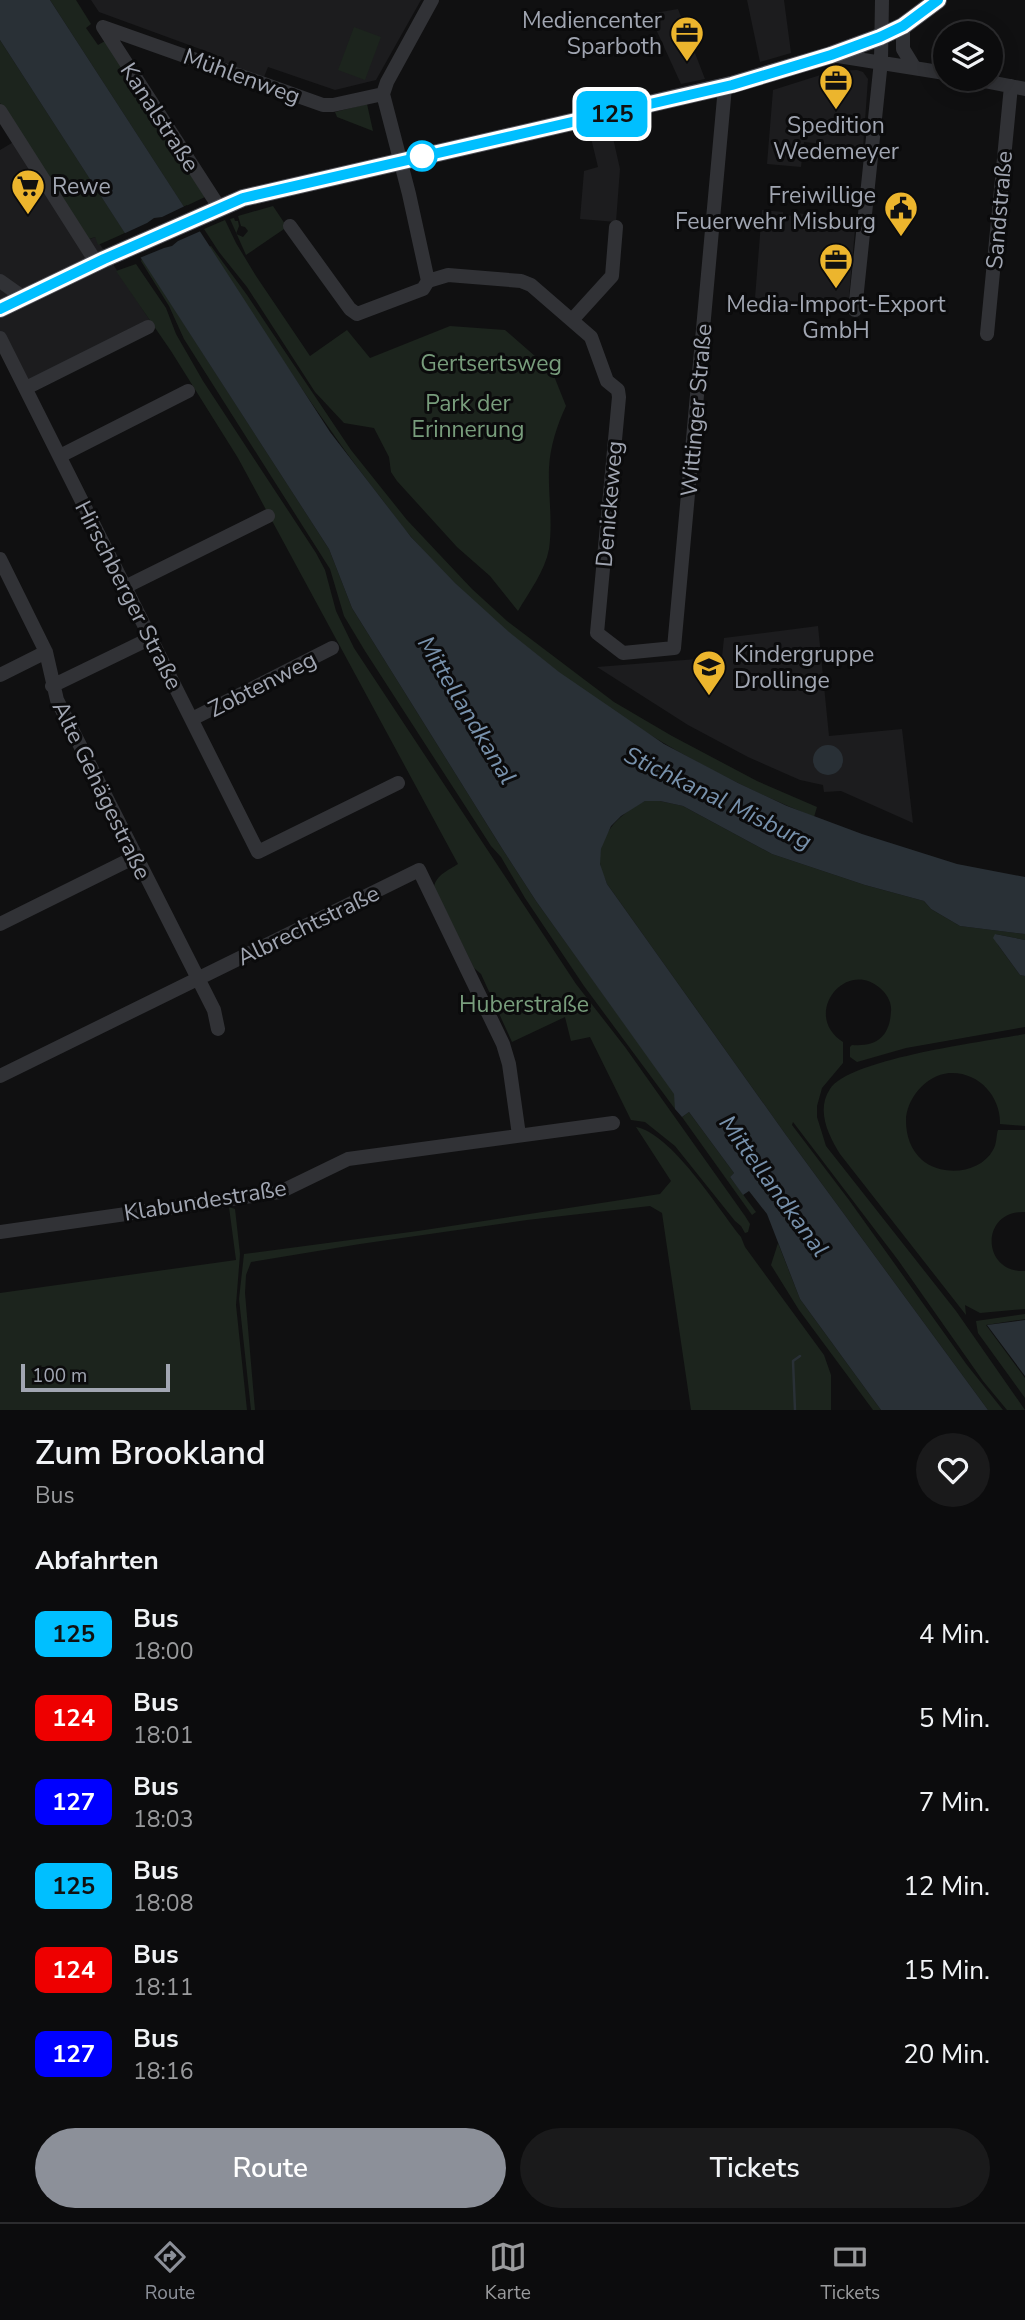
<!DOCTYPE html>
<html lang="de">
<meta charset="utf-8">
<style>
body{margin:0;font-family:"Nunito Sans",sans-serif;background:#1a1a1b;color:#f1f3f6;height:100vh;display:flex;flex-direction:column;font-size:26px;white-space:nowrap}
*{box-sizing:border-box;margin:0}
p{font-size:23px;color:#9a9b9d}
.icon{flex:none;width:38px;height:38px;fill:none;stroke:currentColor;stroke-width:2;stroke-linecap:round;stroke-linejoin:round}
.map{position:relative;height:1410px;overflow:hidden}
.side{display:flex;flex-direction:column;background:#0c0c0d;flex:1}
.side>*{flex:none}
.badge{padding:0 14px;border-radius:10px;font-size:24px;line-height:46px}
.tools{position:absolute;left:933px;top:21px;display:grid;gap:14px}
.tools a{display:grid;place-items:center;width:70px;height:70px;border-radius:50%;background:#0c0c0d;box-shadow:0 4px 18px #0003,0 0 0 2px #2c2c2e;font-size:35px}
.scale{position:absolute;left:21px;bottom:18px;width:149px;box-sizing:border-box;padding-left:7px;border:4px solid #a1a6b2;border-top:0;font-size:19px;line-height:24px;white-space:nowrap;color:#a1a6b2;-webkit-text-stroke:5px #0b0b0c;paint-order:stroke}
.map>.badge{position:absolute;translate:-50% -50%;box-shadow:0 0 0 4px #fff}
h2{padding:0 35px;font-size:26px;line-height:63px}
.round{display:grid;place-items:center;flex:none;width:74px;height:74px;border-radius:37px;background:#1a1a1b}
.headline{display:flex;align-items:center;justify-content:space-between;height:119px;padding:0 35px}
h1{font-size:33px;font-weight:600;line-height:52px}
.cta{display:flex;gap:14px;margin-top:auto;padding:14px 35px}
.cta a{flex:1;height:80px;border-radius:42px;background:#8c9099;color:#fff;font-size:28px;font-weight:600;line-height:80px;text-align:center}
.cta a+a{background:#1a1a1b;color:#f1f3f6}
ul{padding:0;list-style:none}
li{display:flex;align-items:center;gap:21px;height:84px;padding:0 35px}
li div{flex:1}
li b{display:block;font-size:26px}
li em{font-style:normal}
li .badge{min-width:77px;font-weight:700;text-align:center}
.menu{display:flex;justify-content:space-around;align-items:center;height:98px;border-top:2px solid #2c2c2e;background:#0c0c0d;font-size:19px;color:#9a9b9d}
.menu a{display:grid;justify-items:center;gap:4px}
.menu .active{color:#8c9099}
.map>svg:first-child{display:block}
.built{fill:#1c1c1e}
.green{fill:#1c241d}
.water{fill:#293036}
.pier{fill:#101011}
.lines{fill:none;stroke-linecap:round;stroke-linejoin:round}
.stream{stroke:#293036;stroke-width:2.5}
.minor{stroke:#313236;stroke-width:14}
.major{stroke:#4d4e55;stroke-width:18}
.line-casing{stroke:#fff;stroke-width:16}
.line{stroke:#00bfff;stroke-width:10}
.stop-dot{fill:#fff;stroke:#00bfff;stroke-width:3.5}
.labels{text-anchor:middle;stroke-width:6;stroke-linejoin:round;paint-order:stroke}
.poi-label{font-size:23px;fill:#a1a6b2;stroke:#0b0b0c;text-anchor:end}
.street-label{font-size:23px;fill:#a1a6b2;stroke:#0b0b0c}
.park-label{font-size:23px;fill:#789d7c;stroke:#0b0b0c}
.water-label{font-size:24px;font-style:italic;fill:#7892ad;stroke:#0b0b0c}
</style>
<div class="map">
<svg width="1025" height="1410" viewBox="0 0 1025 1410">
<rect width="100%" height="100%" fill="#101011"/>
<path class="built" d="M91 0H421L376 80 335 90 268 67 264 77 210 57 211 53 99 12Z
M747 0H784L791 53 760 62Z
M678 9 705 79 681 84 649 14Z
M857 70 863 72 868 79 863 148 804 142 801 167 767 164 773 90 833 71Z
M611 129 620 169 616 222 580 219 584 171 598 167 590 134Z
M22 137 90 239 95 237 151 322 27 384 0 331V150Z
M762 210 783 212V215L794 216V213L856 218 848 307 755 298Z
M818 626 829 736 902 729 913 823 841 791 824 792 823 785 800 780 748 757 688 725 597 667 722 657 724 638Z"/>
<path class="green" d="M50 0H76L91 24 86 28 98 45 105 41 205 197 184 207Z
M354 27 381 37 365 80 338 70Z
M0 40 125 233 98 245 95 237 89 239 0 103Z
M367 104 373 131 337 117 335 112Z
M273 206 287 227 246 255 230 219 234 218 235 221H238L239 226 236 234 243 237 248 231 245 227 241 226 238 216Z
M225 220 236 243 256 276 310 356 347 330 370 358 450 326 505 330 552 371 566 406C557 425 550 447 549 468 548 495 553 521 549 549 545 571 529 592 518 611L490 576 457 547 397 481 391 472 389 457 374 428 344 423 315 392 247 287 219 252 204 229Z
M211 246 247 295 351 450 407 520 472 589 507 621 614 702 672 736 757 781 817 807 814 817C663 756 520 660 412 538 398 522 386 504 373 488 314 411 262 328 209 247Z
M142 259 329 549 352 608 503 850 536 901 675 1094V1109L584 986 525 898 501 857 491 846 365 651 344 616 330 569 184 339 169 306 141 261Z
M136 264 166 308 176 334 203 381 316 553 325 570 336 611 354 648 576 984 625 1047 745 1216 750 1224 748 1232 745 1233 741 1226 735 1221 675 1146 645 1122 631 1120 590 1037 571 1041 565 1017 512 1042 481 974 474 968 434 887C436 875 449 870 458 864L238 458 171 351 116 271Z
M645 801H660L683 806 772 854 865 885 924 901 931 909 960 926 1025 934V940L995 934 998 945 1020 975 1025 976V1027L906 1048 857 1062 850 1057V1047L852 1045C877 1047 890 1036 891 1011 892 1002 886 993 880 988 845 958 801 1015 843 1042V1063L822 1088 817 1106V1117L826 1146 956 1311 1025 1410H1007L983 1381 898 1260 793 1122 792 1125 849 1200 967 1365 1003 1410H988L786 1135 607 884C605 878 600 870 600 863 598 833 621 813 645 801Z
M1025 1034V1126L1000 1124C1001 1097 979 1071 949 1073 926 1075 906 1099 906 1121 906 1136 911 1150 922 1160 942 1177 980 1174 993 1150 997 1144 996 1135 998 1130H1025V1212C980 1210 981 1273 1025 1271V1309L980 1313 965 1305 966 1315 840 1154C828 1135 816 1110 830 1089 851 1058 985 1042 1025 1034Z
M689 1112 734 1173 730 1177 756 1212 752 1215 682 1117Z
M636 1127C672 1134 717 1207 741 1237L745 1247 824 1355 831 1375V1410H691L662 1213 650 1206 527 1220 360 1244 251 1262 246 1275 245 1293 255 1410H251L239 1299 244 1254 418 1231 660 1194 671 1181Z
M229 1207 235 1209 240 1254 236 1305 247 1410H0V1293L236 1260Z
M778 1243 800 1299 881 1410H873L799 1310 771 1265Z
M1025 1314V1319L986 1325 1025 1378V1398L978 1333 976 1321Z"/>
<path class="water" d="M0 0H50L330 432 411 537 455 583 509 632 559 672 664 744 738 783 787 806 862 834 957 864 1025 877V934L960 926 931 909 924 901 865 885 772 854 683 806 660 801H645L621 816 611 826 601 849 600 864 607 884 786 1135 988 1410H881L800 1299 767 1214 749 1191 743 1195 730 1177 734 1173 689 1112 682 1117 675 1109 674 1094 536 901 503 850 352 608 329 549 0 40Z
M813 760a15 15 0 1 1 30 0a15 15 0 1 1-30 0Z
M995 934 1025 940V976L1020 975 993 938Z
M1025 1320V1376L987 1325Z"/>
<path class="pier" d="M187 205 203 230 178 241 172 246 164 248 137 259 121 235 147 223 154 218 162 217Z"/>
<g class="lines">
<path class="stream" d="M795 1410 793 1361 800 1356"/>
<path class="minor" d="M903 26V49L914 67
M103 27 323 105H333L383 94
M103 27 219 207
M832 55 945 73
M974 79 1025 89
M0 111 96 262
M290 226 350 309 357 314 423 289 428 281
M0 281 24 298
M428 281 448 275 521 281 531 285 591 337 607 381 618 390 619 397 597 633 623 653 674 648 725 87
M428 281 409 194 383 94 387 82 432 0
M855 310 881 61 882 0
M572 320 612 276 616 227
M987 334 1011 86
M0 338 258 852 398 783
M26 388 148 327
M60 456 188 391
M0 559 46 652 57 700 214 1010 218 1029
M125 587 268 516
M0 675 46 652
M52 686 151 638
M192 719 332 648
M0 924 135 857
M0 1076 419 870 503 1044 509 1064 519 1135
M0 1232 280 1192 348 1159 613 1123"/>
<path class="major" d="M0 309 104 259 243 198 731 85 831 55 880 37 903 26 938 0"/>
</g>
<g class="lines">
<g class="line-casing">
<path id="line" d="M0 309 104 259 243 198 732 85 831 55 880 37 903 26 938 0"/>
</g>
<use href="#line" class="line"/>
</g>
<defs>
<g id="office-pin" transform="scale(1.75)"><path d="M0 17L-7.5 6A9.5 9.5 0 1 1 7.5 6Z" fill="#ecb52d" stroke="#0b0b0c"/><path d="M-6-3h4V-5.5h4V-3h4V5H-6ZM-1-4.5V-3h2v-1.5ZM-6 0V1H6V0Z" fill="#111"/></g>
<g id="supermarket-pin" transform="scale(1.75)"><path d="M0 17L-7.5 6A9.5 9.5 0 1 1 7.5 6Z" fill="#ecb52d" stroke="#0b0b0c"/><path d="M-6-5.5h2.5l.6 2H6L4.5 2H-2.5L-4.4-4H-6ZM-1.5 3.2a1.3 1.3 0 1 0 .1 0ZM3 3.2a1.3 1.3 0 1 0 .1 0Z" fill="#111"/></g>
<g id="civic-pin" transform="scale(1.75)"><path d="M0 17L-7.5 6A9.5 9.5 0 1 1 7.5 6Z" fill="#ecb52d" stroke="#0b0b0c"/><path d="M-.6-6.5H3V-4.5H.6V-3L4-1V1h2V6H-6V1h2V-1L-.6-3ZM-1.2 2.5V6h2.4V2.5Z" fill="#111"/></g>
<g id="school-pin" transform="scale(1.75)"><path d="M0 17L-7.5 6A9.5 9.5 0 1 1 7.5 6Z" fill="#ecb52d" stroke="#0b0b0c"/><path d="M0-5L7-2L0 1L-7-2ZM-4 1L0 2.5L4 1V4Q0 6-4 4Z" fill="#111"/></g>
</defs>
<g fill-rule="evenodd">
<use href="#office-pin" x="687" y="33"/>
<use href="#office-pin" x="836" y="81"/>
<use href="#supermarket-pin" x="28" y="186"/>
<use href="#civic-pin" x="901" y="208"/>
<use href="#office-pin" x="836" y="260"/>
<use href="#school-pin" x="709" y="667"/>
</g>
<circle class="stop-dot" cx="422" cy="156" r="14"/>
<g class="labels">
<g class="poi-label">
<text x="662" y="28">Mediencenter<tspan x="662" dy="26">Sparboth</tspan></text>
<text x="836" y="133" text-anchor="middle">Spedition<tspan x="836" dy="26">Wedemeyer</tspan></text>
<text x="52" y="194" text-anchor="start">Rewe</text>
<text x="876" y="203">Freiwillige<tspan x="876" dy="26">Feuerwehr Misburg</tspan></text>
<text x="836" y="312" text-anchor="middle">Media-Import-Export<tspan x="836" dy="26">GmbH</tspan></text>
<text x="734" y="662" text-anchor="start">Kindergruppe<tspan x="734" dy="26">Drollinge</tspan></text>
</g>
<g class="street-label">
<text transform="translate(242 76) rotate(20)" y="8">Mühlenweg</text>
<text transform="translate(160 117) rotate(57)" y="8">Kanalstraße</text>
<text transform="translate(999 210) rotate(-85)" y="8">Sandstraße</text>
<text transform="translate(696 410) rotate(-85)" y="8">Wittinger Straße</text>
<text transform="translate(609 504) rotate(-85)" y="8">Denickeweg</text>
<text transform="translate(129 595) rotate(63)" y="8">Hirschberger Straße</text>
<text transform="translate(262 684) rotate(-27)" y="8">Zobtenweg</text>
<text transform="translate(102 790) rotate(64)" y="8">Alte Gehägestraße</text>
<text transform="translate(308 925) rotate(-26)" y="8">Albrechtstraße</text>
<text transform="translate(205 1200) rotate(-9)" y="8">Klabundestraße</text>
</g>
<g class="park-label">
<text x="491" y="371">Gertsertsweg</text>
<text x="468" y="411">Park der<tspan x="468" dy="26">Erinnerung</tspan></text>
<text x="524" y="1012">Huberstraße</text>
</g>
<g class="water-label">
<text transform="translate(467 710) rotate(59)" y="8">Mittellandkanal</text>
<text transform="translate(718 798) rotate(26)" y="8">Stichkanal Misburg</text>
<text transform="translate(774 1186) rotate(54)" y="8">Mittellandkanal</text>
</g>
</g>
</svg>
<div class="tools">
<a><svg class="icon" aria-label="layers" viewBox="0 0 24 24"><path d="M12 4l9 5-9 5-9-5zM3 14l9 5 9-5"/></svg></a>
</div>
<div class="scale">100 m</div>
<b class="badge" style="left:612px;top:114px;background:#00bfff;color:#111">125</b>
</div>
<section class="side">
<div class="headline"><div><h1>Zum Brookland</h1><p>Bus</p></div><a class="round"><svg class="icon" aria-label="heart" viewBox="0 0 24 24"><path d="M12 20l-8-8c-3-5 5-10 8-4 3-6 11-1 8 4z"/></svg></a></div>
<h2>Abfahrten</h2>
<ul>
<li><span class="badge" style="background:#00bfff;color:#111">125</span><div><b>Bus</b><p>18:00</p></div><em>4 Min.</em></li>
<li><span class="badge" style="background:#e00;color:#fff">124</span><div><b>Bus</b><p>18:01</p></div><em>5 Min.</em></li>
<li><span class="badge" style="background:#00f;color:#fff">127</span><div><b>Bus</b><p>18:03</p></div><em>7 Min.</em></li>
<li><span class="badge" style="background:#00bfff;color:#111">125</span><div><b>Bus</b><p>18:08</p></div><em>12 Min.</em></li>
<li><span class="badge" style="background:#e00;color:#fff">124</span><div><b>Bus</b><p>18:11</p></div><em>15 Min.</em></li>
<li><span class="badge" style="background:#00f;color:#fff">127</span><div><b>Bus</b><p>18:16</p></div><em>20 Min.</em></li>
</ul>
<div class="cta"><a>Route</a><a>Tickets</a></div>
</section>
<nav class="menu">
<a class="active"><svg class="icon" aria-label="directions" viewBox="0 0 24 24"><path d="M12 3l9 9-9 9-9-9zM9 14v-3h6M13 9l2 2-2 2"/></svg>Route</a>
<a><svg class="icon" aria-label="map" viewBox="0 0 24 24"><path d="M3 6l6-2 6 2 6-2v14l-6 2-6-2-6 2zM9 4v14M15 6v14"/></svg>Karte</a>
<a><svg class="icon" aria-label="tickets" viewBox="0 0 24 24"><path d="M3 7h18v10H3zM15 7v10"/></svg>Tickets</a>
</nav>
